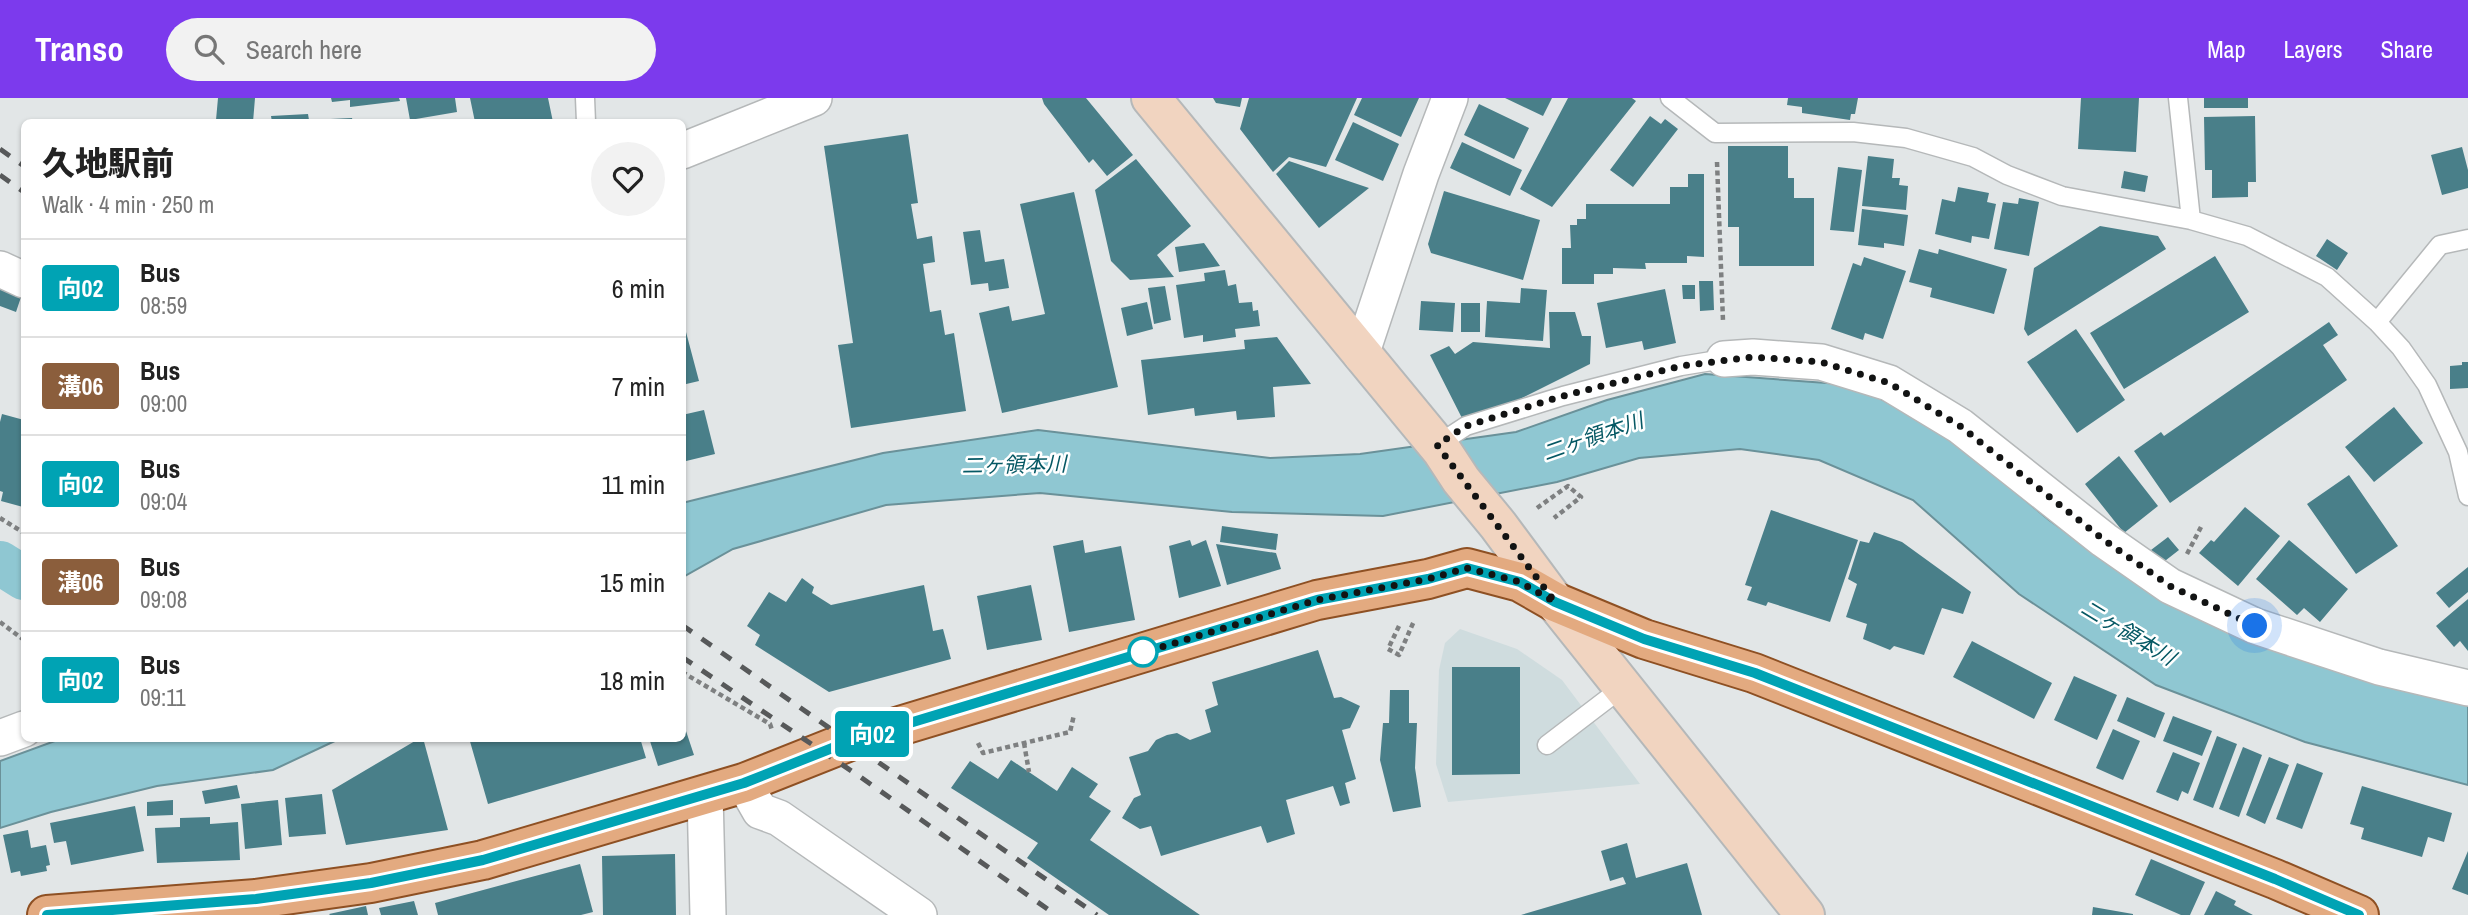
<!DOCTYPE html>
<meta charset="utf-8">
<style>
body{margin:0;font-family:"Archivo Narrow","Noto Sans JP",sans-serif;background:#f2f2f2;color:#222;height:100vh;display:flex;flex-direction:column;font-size:26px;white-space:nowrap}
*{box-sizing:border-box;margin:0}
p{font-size:23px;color:#767676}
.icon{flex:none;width:38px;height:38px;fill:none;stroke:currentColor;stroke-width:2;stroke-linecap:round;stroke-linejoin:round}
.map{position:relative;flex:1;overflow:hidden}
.sheet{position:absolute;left:21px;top:21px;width:665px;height:623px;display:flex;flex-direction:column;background:#fff;border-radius:10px;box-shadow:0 2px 5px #0004}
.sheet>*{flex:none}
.badge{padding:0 14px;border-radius:5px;font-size:24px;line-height:46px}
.you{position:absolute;width:35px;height:35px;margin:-18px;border:5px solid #fff;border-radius:50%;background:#1a73e8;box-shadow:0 0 0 10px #1a73e833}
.map>.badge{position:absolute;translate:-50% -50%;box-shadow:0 0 0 4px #fff}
.round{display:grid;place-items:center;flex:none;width:74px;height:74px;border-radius:37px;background:#f2f2f2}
.head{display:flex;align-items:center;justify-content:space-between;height:119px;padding:0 21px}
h1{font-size:33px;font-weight:800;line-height:52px}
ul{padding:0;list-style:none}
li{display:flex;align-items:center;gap:21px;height:98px;padding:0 21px;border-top:2px solid #e0e0e0}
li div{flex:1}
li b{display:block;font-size:26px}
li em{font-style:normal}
li .badge{min-width:77px;font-weight:700;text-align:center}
header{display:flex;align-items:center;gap:42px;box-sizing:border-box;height:98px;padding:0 35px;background:#7c3aed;color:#fff}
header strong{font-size:33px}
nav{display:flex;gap:38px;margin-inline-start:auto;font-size:24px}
.search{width:490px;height:63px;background:#f2f2f2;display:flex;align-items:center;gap:18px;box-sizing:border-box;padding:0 24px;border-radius:38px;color:#767676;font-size:26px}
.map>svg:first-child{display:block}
.built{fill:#cfdcde}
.water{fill:#8fc7d2;stroke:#6a9199;stroke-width:2}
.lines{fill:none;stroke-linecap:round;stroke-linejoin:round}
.canal{stroke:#8fc7d2;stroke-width:44}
.building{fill:#497f89}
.lane-casing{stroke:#b5b8b9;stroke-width:21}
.street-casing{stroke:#b5b8b9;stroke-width:38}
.secondary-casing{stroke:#b5b8b9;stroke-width:42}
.primary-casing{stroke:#8e5023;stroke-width:42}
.path{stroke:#7e8081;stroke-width:4.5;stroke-dasharray:5 3.5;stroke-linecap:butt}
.lane{stroke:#fff;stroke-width:18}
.street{stroke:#fff;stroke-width:35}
.secondary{stroke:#f1d4c0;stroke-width:38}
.primary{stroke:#e3aa80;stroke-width:38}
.rail{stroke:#57595a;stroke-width:5;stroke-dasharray:12 12;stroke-linecap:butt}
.line-casing{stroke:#fff;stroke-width:16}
.line{stroke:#00a3b4;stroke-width:10}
.walk{stroke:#121313;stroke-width:7;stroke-dasharray:0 12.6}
.stop-dot{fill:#fff;stroke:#00a3b4;stroke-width:3.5}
.labels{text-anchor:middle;stroke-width:5;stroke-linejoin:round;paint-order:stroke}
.water-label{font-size:21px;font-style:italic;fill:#055864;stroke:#fff}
</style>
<header>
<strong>Transo</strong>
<div class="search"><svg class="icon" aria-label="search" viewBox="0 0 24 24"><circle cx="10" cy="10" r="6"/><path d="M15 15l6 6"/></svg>Search here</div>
<nav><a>Map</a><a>Layers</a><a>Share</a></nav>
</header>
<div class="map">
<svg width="2468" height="817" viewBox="0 0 2468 817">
<rect width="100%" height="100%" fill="#e2e6e7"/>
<path class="built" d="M1460 531 1517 551 1562 582 1640 686 1448 704 1436 666 1439 572 1445 545Z"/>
<path class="water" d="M1705 276 1854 287 1941 332 2049 422 2160 501 2468 605V687L2305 644 2156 587 2019 496 1913 402 1819 362 1740 351 1639 360 1557 384 1383 418 1232 414 1040 395 886 407 733 451 683 479 682 405 883 355 1038 332 1270 360 1360 356 1516 334 1607 302Z
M63 640H339V641L273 672 157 688 51 714 0 730V663Z"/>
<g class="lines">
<path class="canal" d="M0 465 24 480"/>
</g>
<path class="building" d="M218 0H255L253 24 216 22Z
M331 0H399L400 3 350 9V2L332 4Z
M406 0H455L457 14 410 22Z
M470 0H548L553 24H475Z
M1042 0H1086L1133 57 1107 78 1093 61 1089 65 1044 6Z
M1213 0H1242L1240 9 1216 5Z
M1249 0H1357L1326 69 1289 59 1273 74 1240 31Z
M1362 0H1419L1401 39 1354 17Z
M1505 0H1552L1543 18Z
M1568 0H1632L1636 3 1552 109 1520 91Z
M1788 0H1858L1855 16H1851L1850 22 1802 15V9L1787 7Z
M2081 0H2139L2136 54 2078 51Z
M2204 0H2248V10H2204Z
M1479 6 1529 30 1514 61 1464 37Z
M308 16 309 22 352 20 353 24H272L271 18Z
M1650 18 1661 26 1665 21 1678 31 1633 89 1610 72Z
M2255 18 2256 84H2248V99L2212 100V72H2205L2204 19Z
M1353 24 1399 46 1383 83 1335 62Z
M908 36 918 105 911 106 917 141 932 138 935 164 923 166 930 214 941 212 945 237 954 235 966 313 851 330 838 247 853 245 824 48Z
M1462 44 1522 72 1510 98 1450 70Z
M1728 48H1788V80H1794V100H1814V168H1739V129H1728Z
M2462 49 2468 72V90L2442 97 2431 57Z
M1868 58 1894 61 1892 80H1900L1899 87 1908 88 1906 112 1862 108Z
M1136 61 1191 128 1157 157 1174 179 1130 182 1111 163 1095 92Z
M1289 63 1369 90 1319 130 1276 76Z
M1838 69 1862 72 1854 134 1830 132Z
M2124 73 2148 78 2145 94 2121 90Z
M1688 76H1704V159L1687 158V165H1645L1646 171 1613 170V176H1594V186H1562V150H1571L1570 127H1577V121H1586V106H1670V89H1688Z
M1958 89 1989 95 1987 104 1996 106 1989 141 1972 138 1971 145 1935 136 1942 101 1955 104Z
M1444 93 1540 122 1523 182 1431 155 1428 146Z
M1074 94 1118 289 1002 315 979 215 1009 208 1012 223 1045 216 1020 106Z
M2019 100 2039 104 2029 158 1994 151 2003 104 2018 106Z
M1862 111 1908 117 1904 148 1884 145V150L1858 147Z
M2100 128 2158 138 2166 151 2028 238 2024 231 2034 170Z
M980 132 985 164 1004 161 1009 190 989 193 988 185 971 187 963 134Z
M2327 141 2348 155 2337 172 2316 158Z
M1204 145 1220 168 1179 174 1175 149Z
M1919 151 1938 156 1939 151 2007 171 1994 216 1930 199 1932 190 1909 184Z
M2215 158 2249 214 2124 291 2090 235Z
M1864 159 1906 173 1883 241 1865 235 1863 242 1831 231 1853 165 1861 168Z
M1225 172 1228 188 1236 186 1239 205 1252 204 1253 213 1258 212 1260 228 1235 231 1236 239 1203 244V237L1184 240 1176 187 1205 183 1204 175Z
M1699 183H1713L1714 212 1700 213Z
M1682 187H1695V201H1683Z
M0 188 22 196 16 214 0 208Z
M1165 188 1171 222 1154 226 1148 190Z
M1521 190 1547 192 1543 243 1485 239 1487 203 1520 205Z
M1665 191 1676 245 1644 252 1642 243 1606 250 1597 205Z
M1421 203 1455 205 1453 234 1419 232Z
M1147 204 1153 231 1127 238 1121 210Z
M1461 205H1480V234H1461Z
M1549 214H1575L1582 238H1591L1590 266 1466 328 1430 257 1449 248 1455 256 1473 244 1550 250Z
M682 219 699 283 682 287Z
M2329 224 2338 237 2323 247 2347 282 2170 405 2134 353 2161 334 2164 338Z
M2076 231 2125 302 2077 335 2027 264Z
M1277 239 1311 286 1273 289 1275 319 1237 322 1236 313 1195 318 1194 310 1148 317 1141 262 1245 251 1244 242Z
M2462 264H2468V290L2450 291V268L2462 267Z
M2394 309 2423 345 2374 384 2345 349Z
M704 312 715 356 682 364V317Z
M2 316 24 322V418L21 417 23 409 1 403 3 394 0 393V324Z
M2119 358 2158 408 2124 435 2085 386Z
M2349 377 2398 448 2356 476 2307 406Z
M2245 409 2280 438 2238 488 2199 455 2211 442 2214 444Z
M1771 412 1858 442 1830 524 1768 504 1766 508 1747 502 1752 489 1745 487Z
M1222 428 1278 436 1276 452 1220 444Z
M1874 434 1902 444 1971 494 1963 516 1942 510 1924 557 1894 548 1890 552 1863 541 1867 526 1846 519 1857 486 1848 481 1860 443 1869 445Z
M2168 439 2179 452 2161 466 2151 452Z
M1083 442 1085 455 1121 448 1135 522 1069 534 1053 448Z
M1190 442 1192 448 1206 442 1221 488 1179 500 1169 448Z
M2289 442 2348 491 2320 524 2304 510 2297 517 2256 481Z
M1216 446 1276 455 1281 471 1227 487Z
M2468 469V494L2449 510 2436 495Z
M802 480 814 489 812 495 831 507 924 487 933 533 943 531 951 561 829 594 755 547 760 537 747 528 769 494 786 504Z
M1031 487 1042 542 987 552 977 498Z
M2468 501V553L2460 543 2454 549 2436 528Z
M1972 543 2052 585 2034 621 1953 579Z
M1318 552 1334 600 1341 599 1360 608 1350 630 1342 632 1356 681 1345 685 1350 705 1340 708 1333 688 1286 702 1295 736 1267 745 1261 728 1161 758 1151 728 1140 731 1122 720 1134 700 1141 697 1129 659 1148 653 1156 642 1167 637 1177 635 1190 642 1211 634 1205 612 1218 607 1212 584Z
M1452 569H1520V676L1452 677Z
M2074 578 2117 597 2097 642 2054 622Z
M1390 592H1409V625H1417L1415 670 1421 709 1393 714 1380 662 1383 625H1389Z
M2127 599 2165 615 2155 640 2117 623Z
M2173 618 2212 633 2202 658 2163 643Z
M683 624 694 657 658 668 649 640H682Z
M2113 631 2140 643 2123 682 2096 670Z
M2217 638 2237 646 2213 710 2193 702Z
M420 640H423L448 732 346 747 332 692Z
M469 640H640L646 660 488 706Z
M2243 649 2262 657 2239 719 2219 711Z
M2173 654 2200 665 2188 696 2182 693 2178 703 2156 694Z
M2269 659 2289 667 2265 726 2246 717Z
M1011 662 1057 693 1072 669 1098 686 1089 699 1111 713 1090 742 1200 817H1109L1027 760 1038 745 951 690 970 663 998 681Z
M2297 665 2323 675 2302 731 2276 721Z
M237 687 240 700 205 706 202 693Z
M2362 688 2452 715 2444 744 2428 739 2422 759 2361 741 2364 730 2350 726Z
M322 696 326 736 289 739 285 700Z
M173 702V717L147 718V704Z
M278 702 282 747 245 751 241 706Z
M135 708 144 753 71 767 66 743 54 745 50 725Z
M210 719V726L238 724 240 762 157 765 155 730 180 729V720Z
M28 732 31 750 46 747 50 767 46 768 47 773 21 778 20 773 11 775 3 737Z
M1627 745 1636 780 1687 765 1702 817H1521L1626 786 1623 779 1610 783 1601 753Z
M2468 753V797L2452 791Z
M675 756 676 817H603L602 758Z
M2151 761 2205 784 2190 817H2181L2135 797Z
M580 766 593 814 581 817H438L435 805Z
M2216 793 2236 803 2234 807 2253 817H2204Z
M414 803 418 817H381L379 810Z
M366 808 368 817H330L329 816Z
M2093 809 2133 816V817H2092Z"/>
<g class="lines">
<g class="lane-casing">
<path id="lane" d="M585 0 586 24
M1670 0 1715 35 1853 34 1906 40 1973 59 2007 77 2062 98 2191 122 2247 138 2327 179 2377 224 2401 250 2427 287 2458 354 2468 398
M2178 0 2191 122
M2377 224 2440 147 2468 141
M1437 347 1466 328 1563 298 1681 268 1724 261
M1547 647 1623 589"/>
</g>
<g class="street-casing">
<path id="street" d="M682 53 814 0
M0 171 24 182
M1361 257 1421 76 1450 0
M1724 261 1753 259 1821 264 1889 285 1960 328 2104 442 2170 488 2255 528 2379 569 2468 590
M0 640 24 631
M744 685 760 713 779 720 919 817
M705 696 708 817"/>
</g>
<g class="secondary-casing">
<path id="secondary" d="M1151 0 1442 353 1461 382 1498 427 1555 504 1805 817"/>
</g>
<g class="primary-casing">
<path id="primary" d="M47 817 256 801 371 785 483 762 744 685 850 643 1317 502 1428 481 1467 470 1520 484 1555 504 1644 541 1754 575 2275 781 2359 817"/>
</g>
<path class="path" d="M1717 64 1723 223
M1537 410 1568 388 1581 399 1554 420
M0 420 24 435
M2187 456 2201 429
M0 524 24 542
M1399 528 1388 551 1399 557 1414 523
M682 574 770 626 772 632
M978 645 983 655 1070 634 1074 617
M1024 645 1029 674"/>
<use href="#lane" class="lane"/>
<use href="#street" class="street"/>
<use href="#secondary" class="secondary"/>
<use href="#primary" class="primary"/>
<path class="rail" d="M0 51 24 68
M0 77 24 94
M682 527 1097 817
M682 559 859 678 1056 817"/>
</g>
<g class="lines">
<g class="line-casing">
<path id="line" d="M47 817 256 801 371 785 483 762 744 685 850 643 1317 502 1428 481 1467 470 1520 484 1555 504 1644 541 1755 575 2275 781 2359 817"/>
</g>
<use href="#line" class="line"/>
<path class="walk" d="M1143 554 1135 557 1317 502 1428 481 1467 470 1520 484 1555 504 1437 347 1466 328 1563 298 1681 268 1753 259 1821 264 1889 285 1960 328 2104 442 2170 488 2255 528"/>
</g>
<circle class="stop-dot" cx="1143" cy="554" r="14"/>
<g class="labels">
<g class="water-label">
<text transform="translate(1593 339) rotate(-19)" y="7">二ヶ領本川</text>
<text transform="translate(1014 367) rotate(-1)" y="7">二ヶ領本川</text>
<text transform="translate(2128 535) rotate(31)" y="7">二ヶ領本川</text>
</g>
</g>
</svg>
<div class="you" style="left:2255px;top:528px"></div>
<b class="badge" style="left:872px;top:636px;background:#00a3b4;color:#fff">向02</b>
<section class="sheet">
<div class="head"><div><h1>久地駅前</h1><p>Walk · 4 min · 250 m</p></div><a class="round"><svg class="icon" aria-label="heart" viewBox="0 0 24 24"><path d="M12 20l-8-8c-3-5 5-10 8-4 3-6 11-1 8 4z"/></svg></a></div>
<ul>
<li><span class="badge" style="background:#00a3b4;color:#fff">向02</span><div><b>Bus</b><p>08:59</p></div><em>6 min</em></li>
<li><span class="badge" style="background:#8b5e3c;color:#fff">溝06</span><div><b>Bus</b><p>09:00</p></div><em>7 min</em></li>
<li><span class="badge" style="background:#00a3b4;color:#fff">向02</span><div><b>Bus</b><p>09:04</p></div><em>11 min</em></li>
<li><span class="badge" style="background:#8b5e3c;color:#fff">溝06</span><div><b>Bus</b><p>09:08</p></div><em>15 min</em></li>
<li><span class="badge" style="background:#00a3b4;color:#fff">向02</span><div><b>Bus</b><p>09:11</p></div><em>18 min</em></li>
</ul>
</section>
</div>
